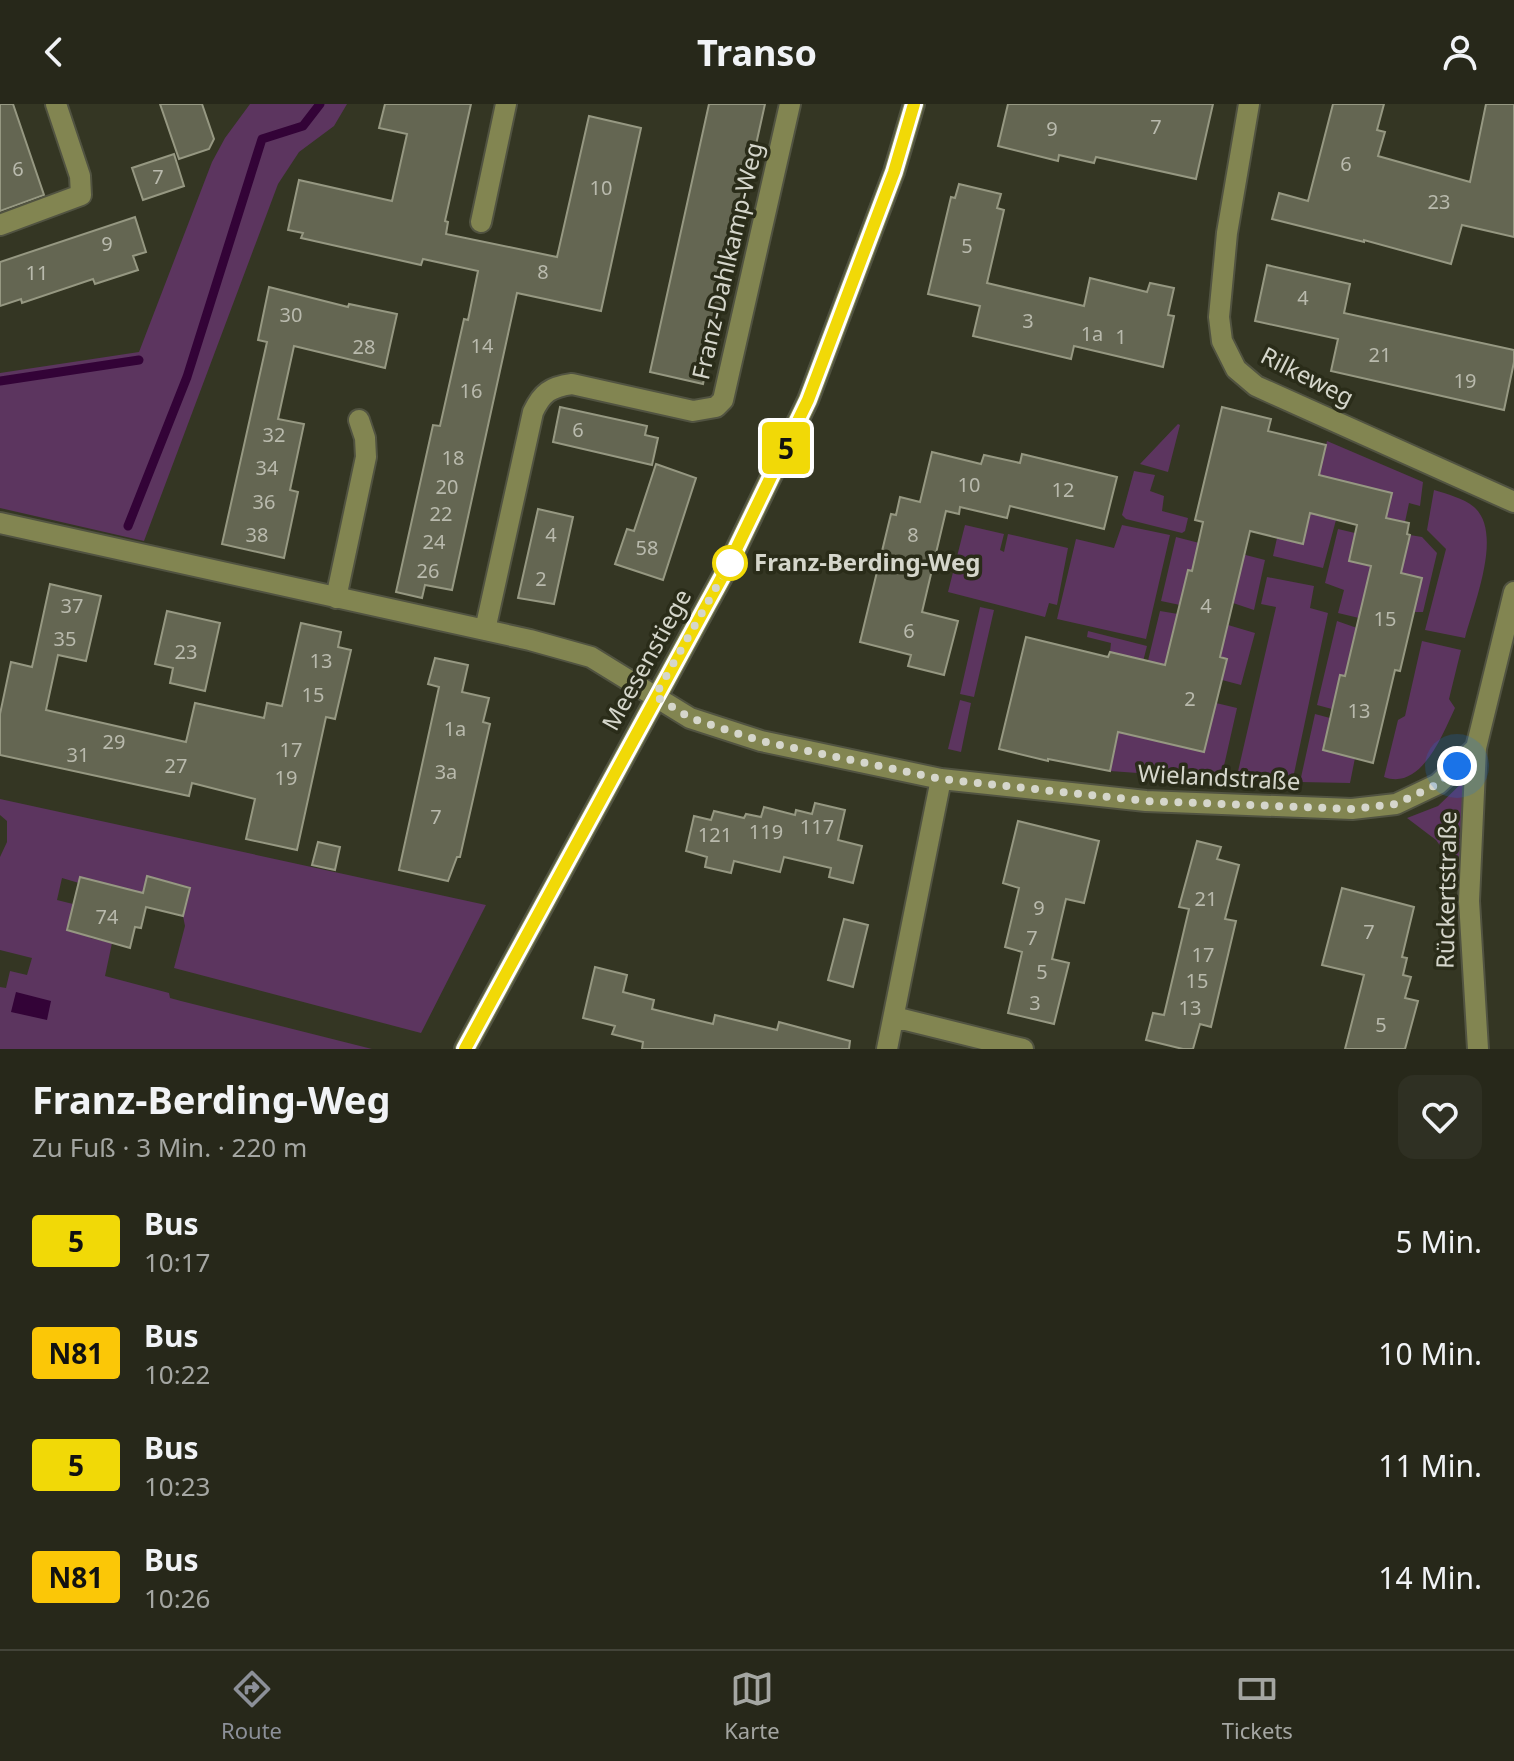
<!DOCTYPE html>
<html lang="de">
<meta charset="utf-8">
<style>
body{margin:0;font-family:"Noto Sans",sans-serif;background:#2f3023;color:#f1f3f6;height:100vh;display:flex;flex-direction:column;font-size:30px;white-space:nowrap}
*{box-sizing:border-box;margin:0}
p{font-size:26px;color:#a4a6a2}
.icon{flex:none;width:44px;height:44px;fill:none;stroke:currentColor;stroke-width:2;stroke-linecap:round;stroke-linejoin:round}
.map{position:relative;height:945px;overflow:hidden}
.details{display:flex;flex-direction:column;background:#27281a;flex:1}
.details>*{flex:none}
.badge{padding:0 16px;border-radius:6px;font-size:28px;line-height:52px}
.you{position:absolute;width:40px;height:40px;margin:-20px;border:6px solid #fff;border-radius:50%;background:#1a73e8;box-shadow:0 0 0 12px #1a73e833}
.map>.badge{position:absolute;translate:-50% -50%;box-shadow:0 0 0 4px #fff}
.round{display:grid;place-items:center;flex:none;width:84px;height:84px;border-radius:16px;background:#2f3023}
.headline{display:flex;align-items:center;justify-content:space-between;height:136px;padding:0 32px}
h1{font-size:38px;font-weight:700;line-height:60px}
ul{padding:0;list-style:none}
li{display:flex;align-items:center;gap:24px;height:112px;padding:0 32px}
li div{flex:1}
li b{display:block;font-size:30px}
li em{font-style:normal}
li .badge{min-width:88px;font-weight:700;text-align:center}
header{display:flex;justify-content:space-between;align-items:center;height:104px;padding:0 32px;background:#27281a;font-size:36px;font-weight:700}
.tab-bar{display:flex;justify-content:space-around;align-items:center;height:112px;border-top:2px solid #434439;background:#27281a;font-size:22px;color:#a4a6a2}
.tab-bar a{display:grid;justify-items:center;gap:4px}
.tab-bar .current{color:#8c9099}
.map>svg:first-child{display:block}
.green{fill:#5c355f}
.water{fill:#330337}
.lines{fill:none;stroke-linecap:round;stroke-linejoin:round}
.stream{stroke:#330337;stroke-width:9}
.building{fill:#646652;stroke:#969882;stroke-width:2}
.minor-casing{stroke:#515341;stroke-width:24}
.minor{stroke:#828551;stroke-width:20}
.line-casing{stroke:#fff;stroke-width:18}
.line{stroke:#f1d907;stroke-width:12}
.walk{stroke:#d5d6cb;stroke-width:8;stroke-dasharray:0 14.4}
.stop-dot{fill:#fff;stroke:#f1d907;stroke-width:4}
.labels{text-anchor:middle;stroke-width:7;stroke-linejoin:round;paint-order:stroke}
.number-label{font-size:20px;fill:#b9baad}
.street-label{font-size:24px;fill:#d5d6cb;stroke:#2a2c19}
.stop-label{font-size:24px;font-weight:bold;fill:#d5d6cb;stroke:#2a2c19;text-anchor:start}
</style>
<header><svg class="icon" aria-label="back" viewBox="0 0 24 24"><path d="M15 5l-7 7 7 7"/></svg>Transo<svg class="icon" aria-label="person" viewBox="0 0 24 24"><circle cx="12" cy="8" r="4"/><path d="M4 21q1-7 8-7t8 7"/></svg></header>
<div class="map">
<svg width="1514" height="945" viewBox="0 0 1514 945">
<rect width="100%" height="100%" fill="#343623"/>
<path class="green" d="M250 0H347L334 22 299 48 278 80 144 437 0 404V269L139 248 212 58 225 34Z
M1178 320 1180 321 1168 368 1140 360Z
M1327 337 1423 378 1420 402 1409 399 1405 418 1386 413 1391 389 1339 376 1330 414 1336 416 1323 464 1273 452 1277 434 1302 440Z
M1134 367 1155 371 1150 387 1164 392 1162 407 1188 414 1185 427 1182 429 1126 415 1122 411Z
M1434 386C1447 390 1463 394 1474 403 1504 429 1473 502 1465 534L1425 526 1446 445 1427 426Z
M965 421 1004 430 1000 446 1004 448 1008 430 1068 444 1057 501 1049 499 1045 513 948 488Z
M1122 421 1170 431 1146 535 1057 515 1076 435 1114 444Z
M1338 425 1355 429 1349 457 1376 463 1359 514 1338 509 1344 486 1325 479Z
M1410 431 1422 433 1437 449 1423 508H1414L1422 474 1401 469Z
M1176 433 1265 456 1254 506 1233 499 1242 460 1196 450 1192 467 1188 466 1180 501 1161 497Z
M1267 473 1314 482 1310 504 1328 509 1292 679 1236 676 1276 503 1261 500Z
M980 503 994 506 974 593 960 590Z
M1160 507 1178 510 1168 575 1145 569Z
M1337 517 1357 524 1345 572H1340L1332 605 1317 601Z
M1228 521 1255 529 1241 581 1222 576 1227 555 1220 553Z
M1088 527 1147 542 1138 577 1159 638 1204 648 1216 599 1237 604 1221 675 1110 667 1135 554 1110 548 1111 539 1087 533Z
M1422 537 1461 546 1449 595 1455 604C1443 629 1422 687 1384 673L1398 616 1405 612Z
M960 596 971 599 961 648 948 645Z
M1315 610 1330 614 1323 646 1355 654 1350 679 1300 678Z
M1464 677 1460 769 1436 736 1407 714 1438 702Z
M0 695 486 801 421 929 174 864 185 822 183 812 190 783 147 772 143 789 81 773 79 779 62 774 57 796 73 800 90 834 112 839 105 872 169 889 170 894 181 897 372 945H0V883L6 884 10 867 27 871 32 854 0 846V753L7 738V717L0 711Z"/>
<path class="water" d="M16 888 51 897 47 916 11 908Z"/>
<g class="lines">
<path class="stream" d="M0 277 139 256
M128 422 187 273 262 35 303 22 320 0"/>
</g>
<path class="building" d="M0 0H13L44 91 0 107Z
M160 0H202L214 35 209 45 179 55Z
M385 0H471L445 117 448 118 446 130 557 153 589 12 641 24 601 207 517 189 452 486 425 481 422 494 396 488 433 321 440 322 464 215 468 216 478 167 423 155 421 161 301 134 303 129 288 126 299 76 392 97 407 30 379 24Z
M709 0H765L703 280 650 268Z
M1008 0H1213L1196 75 1096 53 1094 59 1059 51 1058 57 998 42Z
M1333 0H1384L1377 26 1385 28 1378 52 1470 78 1486 0H1514V133L1462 121 1451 160 1364 136V138L1272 115 1279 89 1308 97Z
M174 50 184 82 143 96 132 64Z
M959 80 1001 90 997 104 1004 106 987 179 1084 202 1090 174 1147 188 1150 179 1174 184 1168 211 1174 212 1163 263 1074 242 1071 255 973 232 980 202 928 190 951 93 955 94Z
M135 113 146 148 133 152 138 166 95 180 93 175 22 199 21 195 0 202V158Z
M1267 161 1350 180 1344 209 1514 246V258L1504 306 1331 267 1338 235 1255 217Z
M269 183 348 203 349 200 397 210 385 264 294 242 278 315 304 320 290 386 298 388 284 454 222 440 267 238 258 236Z
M560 303 647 322 645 331 658 334 652 361 553 338Z
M1222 303 1271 315 1268 327 1326 341 1319 371 1392 389 1386 414 1409 419 1407 430 1410 431 1401 469 1422 474 1400 567 1395 566 1373 659 1323 646 1340 571 1345 572 1371 462 1349 457 1357 421 1310 409 1303 440 1250 427 1220 553 1227 555 1204 648 1118 628 1110 667 1048 655V657L999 645 1026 533 1108 553 1110 548 1165 561 1188 466 1192 467 1203 418 1195 416Z
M932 348 981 360 984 351 1020 359 1022 350 1117 373 1104 425 1010 402 1007 414 960 403 959 410 946 407 922 508 958 517 944 571 908 562 911 551 860 538 891 410 896 411 900 393 920 398Z
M656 360 696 374 663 476 615 460 627 425 634 427Z
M538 405 573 413 554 500 518 494Z
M50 480 101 492 86 557 58 551 46 606 186 638 195 599 264 614 267 599 282 602 301 519 341 528 338 543 351 546 335 615 326 613 297 746 246 735 255 695 192 679 189 692 0 651V610L11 558 32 563Z
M167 507 220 519 205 587 170 579 173 564 155 560Z
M435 554 468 561 462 588 489 594 483 618 490 620 474 691 460 753H457L448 777 399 766 439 583 428 580Z
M815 699 845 706 838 736 862 742 853 779 829 773 831 764 784 753 780 768 734 757 731 769 705 763 707 753 686 747 694 712 711 716 714 707 744 714 746 710 761 713 764 703 795 711 796 706 812 710Z
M1018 717 1099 737 1084 799 1066 795 1052 855 1069 859 1054 920 1008 909 1022 848 1005 843 1019 784 1003 779Z
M1197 737 1221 743 1217 755 1239 761 1225 815 1236 817 1211 923 1200 920 1193 945H1183L1146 936 1153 909 1164 911 1189 805 1179 803Z
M318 738 340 743 335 766 312 761Z
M147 772 190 784 183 812 146 803 141 824 135 823 130 844 67 826 80 773 143 789Z
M1342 784 1414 803 1402 853 1407 854 1403 871 1411 873 1405 894 1418 897 1405 945H1345L1364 871 1322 861Z
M844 815 868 821 853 883 828 876Z
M595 863 627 871 623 888 654 896 652 905 713 920 715 911 777 926 779 918 850 937 849 945H642L643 938 612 930 615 922 583 914Z"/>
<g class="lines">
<g class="minor-casing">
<path id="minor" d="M1249 0 1227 129 1219 213 1222 237 1236 265 1256 282 1514 398
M481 118 506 0
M0 121 81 91 80 72 56 0
M0 419 530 536 591 553 690 614 761 637 941 675 1146 697 1352 705 1396 700 1438 680 1476 644
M336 494 366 353 365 334 359 316
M485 526 533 308C542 289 550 283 572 280L693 307 716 303 723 296 790 0
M894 913 1023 945
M465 945 727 464 808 296 894 68 914 0
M887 945 941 675
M1478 945 1469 797 1476 644 1514 488"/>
</g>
<use href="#minor" class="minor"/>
</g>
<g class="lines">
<g class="line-casing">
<path id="line" d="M465 945 727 464 808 296 894 68 914 0"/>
</g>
<use href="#line" class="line"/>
<path class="walk" d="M730 459 655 592 690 614 761 637 941 675 1146 697 1352 705 1396 700 1438 680 1457 662"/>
</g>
<circle class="stop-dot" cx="730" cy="459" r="16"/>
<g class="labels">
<g class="number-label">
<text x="1156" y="30">7</text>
<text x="1052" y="32">9</text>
<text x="1346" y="67">6</text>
<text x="18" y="72">6</text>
<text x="158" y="80">7</text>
<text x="601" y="91">10</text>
<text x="1439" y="105">23</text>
<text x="107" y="147">9</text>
<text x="967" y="149">5</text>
<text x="543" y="175">8</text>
<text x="37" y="176">11</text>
<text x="1303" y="201">4</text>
<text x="291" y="218">30</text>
<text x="1028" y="224">3</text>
<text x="1092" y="237">1a</text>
<text x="1121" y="240">1</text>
<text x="482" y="249">14</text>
<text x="364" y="250">28</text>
<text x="1380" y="258">21</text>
<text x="1465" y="284">19</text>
<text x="471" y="294">16</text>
<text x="578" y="333">6</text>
<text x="274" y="338">32</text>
<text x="453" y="361">18</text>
<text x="267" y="371">34</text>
<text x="969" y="388">10</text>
<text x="447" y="390">20</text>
<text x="1063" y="393">12</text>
<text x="264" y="405">36</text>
<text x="441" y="417">22</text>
<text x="257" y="438">38</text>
<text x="551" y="438">4</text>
<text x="913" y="438">8</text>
<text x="434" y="445">24</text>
<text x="647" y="451">58</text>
<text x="428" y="474">26</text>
<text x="541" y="482">2</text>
<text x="72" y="509">37</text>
<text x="1206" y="509">4</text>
<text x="1385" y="522">15</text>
<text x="909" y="534">6</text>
<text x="65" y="542">35</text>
<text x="186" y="555">23</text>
<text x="321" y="564">13</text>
<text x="313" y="598">15</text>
<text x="1190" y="602">2</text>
<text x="1359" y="614">13</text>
<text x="455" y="632">1a</text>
<text x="114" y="645">29</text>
<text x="291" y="653">17</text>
<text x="78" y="658">31</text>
<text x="176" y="669">27</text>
<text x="446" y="675">3a</text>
<text x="286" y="681">19</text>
<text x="436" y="720">7</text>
<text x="817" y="730">117</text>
<text x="766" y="735">119</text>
<text x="715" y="738">121</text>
<text x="1206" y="802">21</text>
<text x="1039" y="811">9</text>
<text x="107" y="820">74</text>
<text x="1369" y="835">7</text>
<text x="1032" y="841">7</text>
<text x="1203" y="858">17</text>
<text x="1042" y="875">5</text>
<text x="1197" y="884">15</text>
<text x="1035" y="906">3</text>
<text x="1190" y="911">13</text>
<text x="1381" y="928">5</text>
</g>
<g class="street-label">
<text transform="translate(728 157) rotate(-77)" y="8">Franz-Dahlkamp-Weg</text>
<text transform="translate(1307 273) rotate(27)" y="8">Rilkeweg</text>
<text transform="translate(647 556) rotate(-61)" y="8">Meesenstiege</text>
<text transform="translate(1219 674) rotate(3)" y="8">Wielandstraße</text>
<text transform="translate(1447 786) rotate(-89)" y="8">Rückertstraße</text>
</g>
<g class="stop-label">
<text x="754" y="467">Franz-Berding-Weg</text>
</g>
</g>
</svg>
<div class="you" style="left:1457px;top:662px"></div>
<b class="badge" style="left:786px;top:344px;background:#f1d907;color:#111">5</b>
</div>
<section class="details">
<div class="headline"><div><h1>Franz-Berding-Weg</h1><p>Zu Fuß · 3 Min. · 220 m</p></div><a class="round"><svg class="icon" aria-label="heart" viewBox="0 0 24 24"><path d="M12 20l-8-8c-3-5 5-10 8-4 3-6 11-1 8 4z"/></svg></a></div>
<ul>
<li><span class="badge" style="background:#f1d907;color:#111">5</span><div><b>Bus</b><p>10:17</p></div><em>5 Min.</em></li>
<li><span class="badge" style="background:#fbc707;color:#111">N81</span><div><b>Bus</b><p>10:22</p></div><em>10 Min.</em></li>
<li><span class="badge" style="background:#f1d907;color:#111">5</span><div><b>Bus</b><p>10:23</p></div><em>11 Min.</em></li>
<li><span class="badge" style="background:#fbc707;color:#111">N81</span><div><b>Bus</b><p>10:26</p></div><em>14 Min.</em></li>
</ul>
</section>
<nav class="tab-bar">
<a class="current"><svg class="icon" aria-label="directions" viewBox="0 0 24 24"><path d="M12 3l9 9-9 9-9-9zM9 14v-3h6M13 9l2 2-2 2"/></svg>Route</a>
<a><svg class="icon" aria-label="map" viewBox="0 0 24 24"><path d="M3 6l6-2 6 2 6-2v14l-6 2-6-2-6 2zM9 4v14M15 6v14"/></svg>Karte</a>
<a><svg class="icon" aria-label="tickets" viewBox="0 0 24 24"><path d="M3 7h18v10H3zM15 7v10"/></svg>Tickets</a>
</nav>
